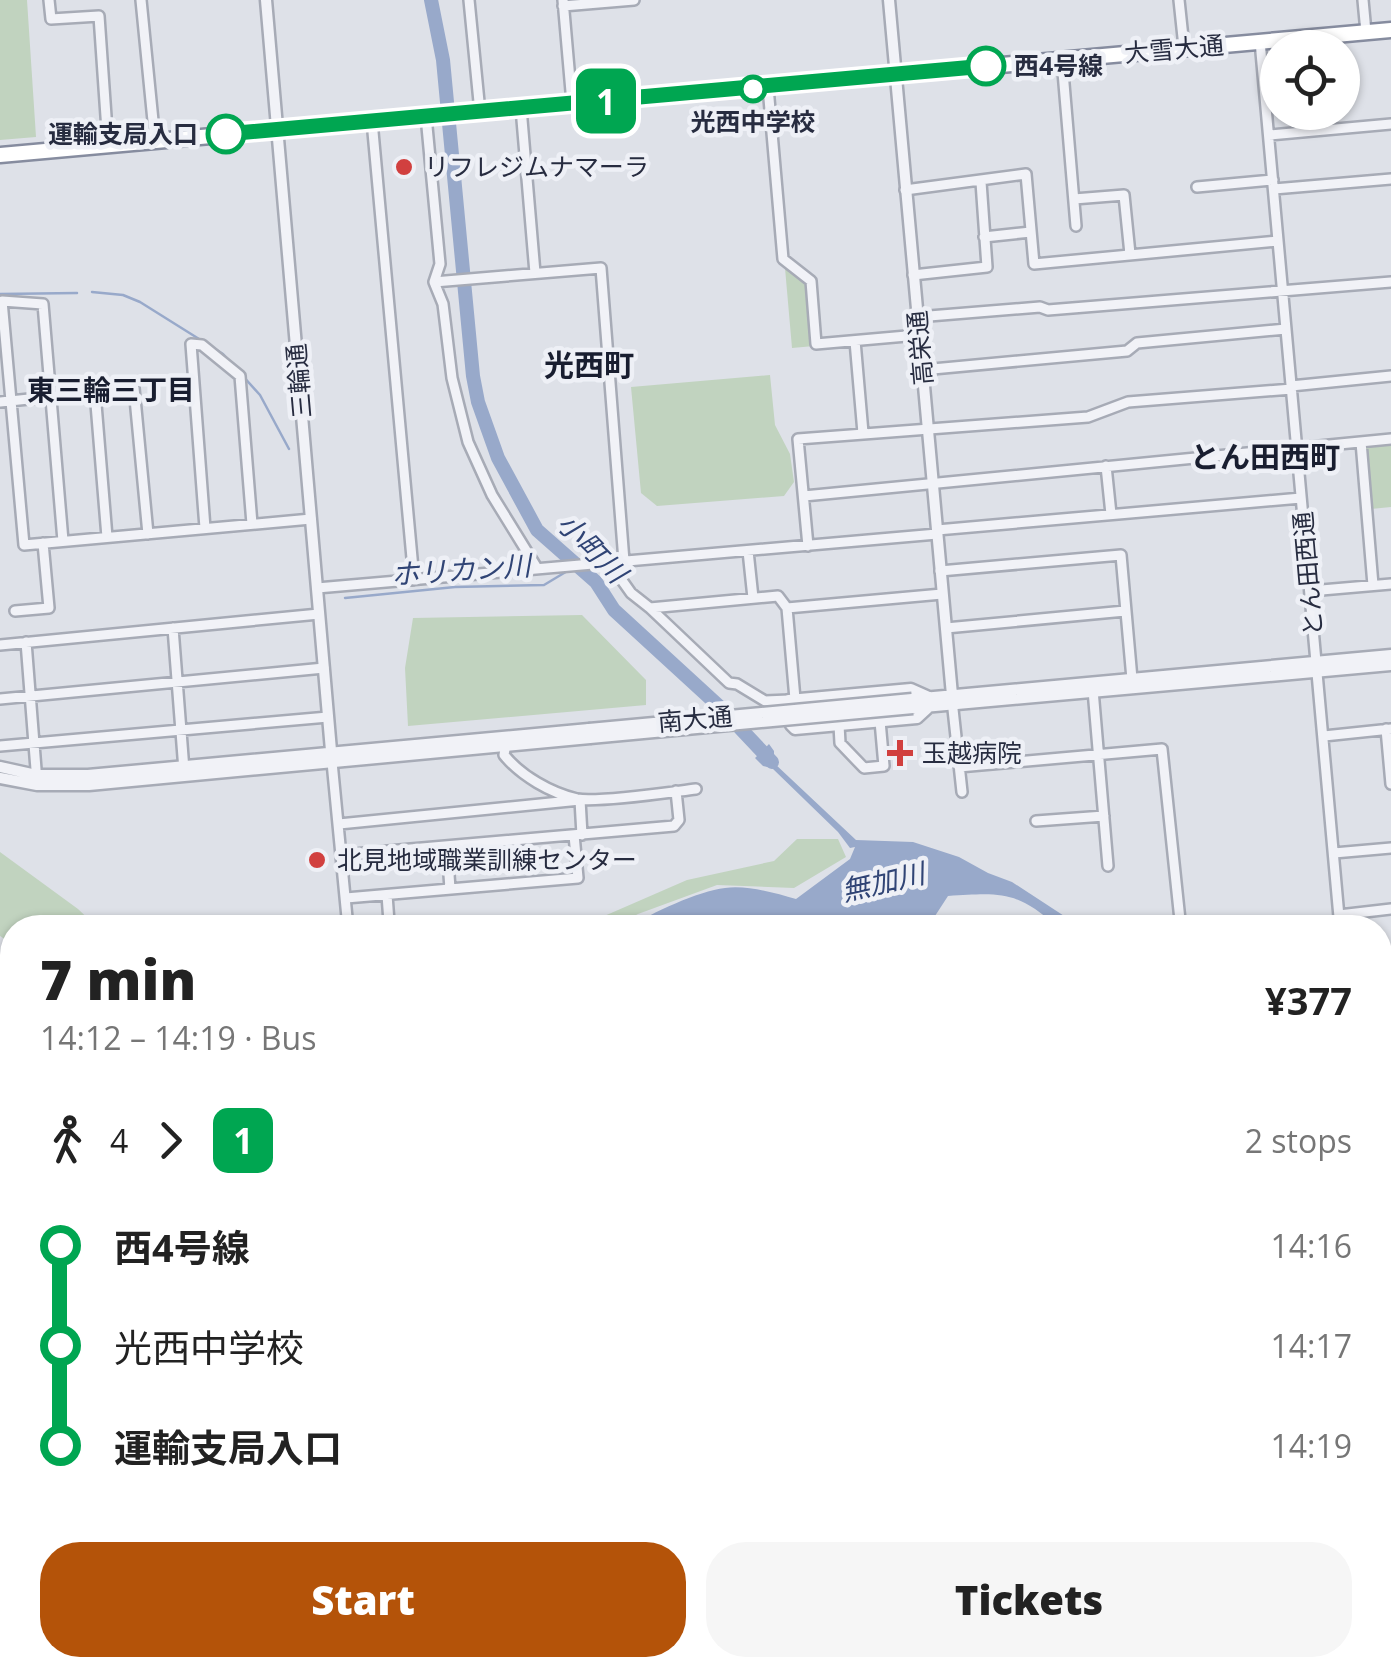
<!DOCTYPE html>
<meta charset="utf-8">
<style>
body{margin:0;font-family:"Open Sans","Noto Sans JP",sans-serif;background:#f6f6f6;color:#222;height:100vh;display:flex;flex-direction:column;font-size:38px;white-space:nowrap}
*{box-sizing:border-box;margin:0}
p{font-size:32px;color:#767676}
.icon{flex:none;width:55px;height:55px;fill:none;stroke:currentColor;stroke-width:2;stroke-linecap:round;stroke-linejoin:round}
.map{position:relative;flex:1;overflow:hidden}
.side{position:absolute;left:0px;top:915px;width:1392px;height:762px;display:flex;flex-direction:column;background:#fff;border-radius:40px 40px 0 0;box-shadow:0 2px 8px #0004}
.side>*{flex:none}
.badge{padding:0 20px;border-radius:15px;font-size:35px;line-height:65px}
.fabs{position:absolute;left:1260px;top:30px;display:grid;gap:20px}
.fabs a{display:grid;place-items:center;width:100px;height:100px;border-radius:50%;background:#fff;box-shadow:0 2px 8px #0004;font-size:50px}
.map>.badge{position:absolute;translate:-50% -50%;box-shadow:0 0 0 5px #fff}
.legs{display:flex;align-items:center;gap:15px;height:110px;padding:0 40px;font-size:32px}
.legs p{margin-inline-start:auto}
.overview{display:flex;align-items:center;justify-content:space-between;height:170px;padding:0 40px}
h1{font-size:55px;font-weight:800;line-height:75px}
.button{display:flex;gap:20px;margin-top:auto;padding:20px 40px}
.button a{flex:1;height:115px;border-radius:40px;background:#b45309;color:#fff;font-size:40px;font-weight:800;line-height:115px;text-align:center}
.button a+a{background:#f6f6f6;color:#222}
ul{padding:0 40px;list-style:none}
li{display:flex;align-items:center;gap:35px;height:100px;font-size:38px}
li i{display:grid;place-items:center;width:15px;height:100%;margin:0 12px;background:currentColor}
li i::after{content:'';width:25px;height:25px;margin:-12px;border:8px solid;border-radius:50%;background:#fff}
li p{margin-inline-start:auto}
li:first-child i{background:linear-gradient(#0000 50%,currentColor 0)}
li:last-child i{background:linear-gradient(currentColor 50%,#0000 0)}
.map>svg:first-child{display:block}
.green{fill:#c1d3bf}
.water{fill:#98a9ca}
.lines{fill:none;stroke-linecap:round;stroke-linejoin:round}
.stream{stroke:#98a9ca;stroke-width:2.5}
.river{stroke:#98a9ca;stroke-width:14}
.minor-casing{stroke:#a7abb6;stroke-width:14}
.tertiary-casing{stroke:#a7abb6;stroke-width:15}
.primary-casing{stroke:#9ea3b4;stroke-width:19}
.trunk-casing{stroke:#868c9f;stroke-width:19}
.minor{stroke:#f1f2f7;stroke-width:9}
.tertiary{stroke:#f1f2f7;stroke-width:10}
.secondary{stroke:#fff;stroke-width:12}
.primary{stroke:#fff;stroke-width:14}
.trunk{stroke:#fff;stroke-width:14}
.tertiary-bridge-casing{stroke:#a7abb6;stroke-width:15;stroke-linecap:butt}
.tertiary-bridge{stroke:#f1f2f7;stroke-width:10}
.line-1-casing{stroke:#fff;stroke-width:22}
.line-1{stroke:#00a651;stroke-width:15}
.stop-1-dot{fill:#fff;stroke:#00a651;stroke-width:5}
.poi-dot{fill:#d1403f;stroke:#eef0f6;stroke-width:4}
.labels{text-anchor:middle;stroke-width:9;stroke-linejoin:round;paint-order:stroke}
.street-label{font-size:25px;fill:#272c40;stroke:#eef0f6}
.stop-label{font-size:25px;font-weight:bold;fill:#272c40;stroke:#eef0f6;text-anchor:start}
.poi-label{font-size:25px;fill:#272c40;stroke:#eef0f6;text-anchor:start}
.neighbourhood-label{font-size:28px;font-weight:bold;fill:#191e30;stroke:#eef0f6}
.water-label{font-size:28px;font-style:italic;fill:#304475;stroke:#eef0f6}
.quarter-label{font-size:30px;font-weight:bold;fill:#191e30;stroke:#eef0f6}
</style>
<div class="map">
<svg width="1391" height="1676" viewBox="0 0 1391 1676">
<rect width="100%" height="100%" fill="#dee1e8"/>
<path class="green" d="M0 0H27L36 137 0 140Z
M785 268 808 283 814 346 792 348Z
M770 375 775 425 790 454 794 482 784 496 657 506 641 493 631 387Z
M1391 444V507L1371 509 1365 446Z
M582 615 646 680V705L408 726 405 668 413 618Z
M797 839H838L846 857 794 888 717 885 638 914 614 927H579L687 880 774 861Z
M0 852 78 909 97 927 12 928V944L0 936Z
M751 1665H896L897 1676H742Z"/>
<path class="water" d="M769 744 774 751V763L856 840 913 842 959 857 988 873 1012 882 1081 927H1057C1017 890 1000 893 948 896L935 916 1046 927H1010L967 922 889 923 872 918 823 928 629 927C652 913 698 891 725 888 748 885 774 893 796 899L850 859 855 847 850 848 838 832 772 768 763 766 755 758Z"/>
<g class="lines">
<path class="stream" d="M92 292 123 295 140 302 223 354 260 395 289 449
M0 294 77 293
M345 598 455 587 544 585 569 570"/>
<path class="river" d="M431 0 443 60 473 376 478 402 498 458 537 530 596 582 614 610 722 709 772 762"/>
<g class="minor-casing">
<path id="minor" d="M49 0 51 19 99 16 108 145
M141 0 155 141
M469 0 480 112
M563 0 572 103
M1179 0 1184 47
M1363 0 1366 32
M563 6 634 0
M1260 41 1340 928
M1062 60 1076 226
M768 87 783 259 811 281 816 344 918 335
M521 108 535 273
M426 116 440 264 434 282 443 304 452 378 468 442 492 495 537 568
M372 121 414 580
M1269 135 1391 124
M1197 187 1273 180
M1274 189 1391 179
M905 190 1026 174 1034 264 1278 241
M1074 199 1124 195 1130 254
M984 237 1031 232
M913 275 987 267 981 182
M434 282 601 268 624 561
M917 317 1040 307 1048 310 1391 282
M855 341 863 433
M922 370 1127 351 1137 343 1286 329
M1291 386 1391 376
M95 392 107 537
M0 402 134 388 148 534
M1361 442 1373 585
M1106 466 1111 514
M804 496 1391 439
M205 528 191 344 202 345 240 376 252 524
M937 530 1301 498
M63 541 43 304 2 301 24 545 311 519
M808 546 798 439 1088 417 1128 402 1292 389
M748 551 753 598
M609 562 631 593 650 608 778 596 787 608
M940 571 1121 555 1132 679
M317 588 937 534
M1310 591 1391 584
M650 608 729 683 737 684 765 701 789 700
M15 611 49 608 43 543
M173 628 184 770
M946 628 1125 611
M26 642 37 782
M0 645 319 614
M1093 690 1108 866
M0 699 324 668
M795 699 787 608 942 594
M952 700 962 792
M839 725 840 743 864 768 884 766 880 721
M1386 729 1391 784
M1324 736 1391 729
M506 743 504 755C521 776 551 793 577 799 598 803 671 792 696 789
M0 746 328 717
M332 762 348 928
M959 767 1162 749 1180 920
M1036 821 1104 816
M339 824 580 800 582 835
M447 846 450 889
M1334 853 1391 848
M342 855 674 826 679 820 676 791
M346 898 578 878 574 835
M1339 915 1391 909
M348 927 389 922 387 895
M1380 1039 1391 1038
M1380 1087 1391 1093
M0 1153 12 1152
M0 1212 12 1211
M0 1269 12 1268
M0 1277 10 1405
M3 1406 12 1528
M1380 1438H1391
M0 1548 12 1547
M1380 1558 1391 1557
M25 1665 26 1676
M76 1665 77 1676
M126 1665 127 1676
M177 1665 178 1676
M230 1665 231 1676
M590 1665 591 1676
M724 1665 725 1676
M1040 1665 1041 1676
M1362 1665 1363 1676
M415 1670 481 1665"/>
</g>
<g class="tertiary-casing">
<path id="tertiary" d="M266 0 332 762
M889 0 952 695
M929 697 911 689 789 700 791 725 795 729 917 718 930 706
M912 699 1391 655
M913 708 1391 665
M0 767 36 775H88L589 729
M0 778 37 785H89L590 738"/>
</g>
<g class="primary-casing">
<path id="primary" d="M1380 1336 1391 1318
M1204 1676 1207 1665"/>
</g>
<g class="trunk-casing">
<path id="trunk" d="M0 155 1391 30"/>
</g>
<use href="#minor" class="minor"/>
<use href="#tertiary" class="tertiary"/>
<path class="secondary" d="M0 1406 12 1405
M1380 1493 1391 1498"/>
<use href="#primary" class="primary"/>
<use href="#trunk" class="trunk"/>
<g class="tertiary-bridge-casing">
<path id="tertiary-bridge" d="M589 729 912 699
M590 738 913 708"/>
</g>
<use href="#tertiary-bridge" class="tertiary-bridge"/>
</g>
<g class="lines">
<g class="line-1-casing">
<path id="line-1" d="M226 134 986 66"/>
</g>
<use href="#line-1" class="line-1"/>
</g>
<g class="stop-1-dot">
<circle cx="986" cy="66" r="18"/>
<circle cx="753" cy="89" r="12"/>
<circle cx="226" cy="134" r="18"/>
</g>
<g class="poi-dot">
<circle cx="404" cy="167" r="10"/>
<path d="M895 738h10v10h10v10h-10v10h-10v-10h-10v-10h10z"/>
<circle cx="317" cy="860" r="10"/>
</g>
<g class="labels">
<g class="street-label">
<text transform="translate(1174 49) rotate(-5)" y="9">大雪大通</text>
<text transform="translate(920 348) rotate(-95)" y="9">高栄通</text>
<text transform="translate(299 381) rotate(-95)" y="9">三輪通</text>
<text transform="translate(1308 574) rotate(-95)" y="9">とん田西通</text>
<text transform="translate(695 719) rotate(-5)" y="9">南大通</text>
</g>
<g class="stop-label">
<text x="1014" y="75">西4号線</text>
<text x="753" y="131" text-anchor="middle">光西中学校</text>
<text x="198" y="143" text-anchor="end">運輸支局入口</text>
</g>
<g class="poi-label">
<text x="424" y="176">リフレジムナマーラ</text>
<text x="922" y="762">玉越病院</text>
<text x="337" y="869">北見地域職業訓練センター</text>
</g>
<g class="neighbourhood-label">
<text x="111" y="400">東三輪三丁目</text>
</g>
<g class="water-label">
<text transform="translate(592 548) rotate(45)" y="10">小町川</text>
<text transform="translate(461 570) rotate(-4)" y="10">ホリカン川</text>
<text transform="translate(883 882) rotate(-13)" y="10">無加川</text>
</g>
<g class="quarter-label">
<text x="589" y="376">光西町</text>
<text x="1265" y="468">とん田西町</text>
</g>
</g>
</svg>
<div class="fabs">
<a><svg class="icon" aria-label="locate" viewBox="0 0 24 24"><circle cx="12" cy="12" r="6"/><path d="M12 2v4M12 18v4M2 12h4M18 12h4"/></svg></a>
</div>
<b class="badge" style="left:606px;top:101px;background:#00a651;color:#fff">1</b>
<section class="side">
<div class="overview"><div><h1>7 min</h1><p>14:12 – 14:19 · Bus</p></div><b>¥377</b></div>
<div class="legs"><svg class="icon" aria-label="walk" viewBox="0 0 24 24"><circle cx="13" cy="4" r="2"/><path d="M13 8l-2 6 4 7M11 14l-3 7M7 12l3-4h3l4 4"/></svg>4<svg class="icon" aria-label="forward" viewBox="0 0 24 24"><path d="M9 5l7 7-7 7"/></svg><b class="badge" style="background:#00a651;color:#fff">1</b><p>2 stops</p></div>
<ul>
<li><i style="color:#00a651"></i><b>西4号線</b><p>14:16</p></li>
<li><i style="color:#00a651"></i><span>光西中学校</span><p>14:17</p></li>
<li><i style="color:#00a651"></i><b>運輸支局入口</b><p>14:19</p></li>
</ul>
<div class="button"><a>Start</a><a>Tickets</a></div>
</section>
</div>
